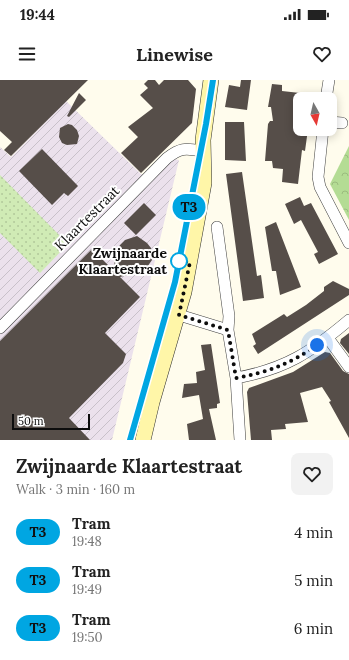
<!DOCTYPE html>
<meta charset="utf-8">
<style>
body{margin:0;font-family:Lora,serif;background:#f2f2f2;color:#222;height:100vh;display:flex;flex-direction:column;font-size:15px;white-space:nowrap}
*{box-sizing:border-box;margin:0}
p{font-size:13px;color:#767676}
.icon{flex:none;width:22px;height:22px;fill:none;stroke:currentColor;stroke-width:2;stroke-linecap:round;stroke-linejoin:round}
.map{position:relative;height:360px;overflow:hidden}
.sheet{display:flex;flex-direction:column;background:#fff;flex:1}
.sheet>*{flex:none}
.badge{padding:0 8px;border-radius:13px;font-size:14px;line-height:26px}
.needle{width:26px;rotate:172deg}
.controls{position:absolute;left:293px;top:12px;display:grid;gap:8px}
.controls a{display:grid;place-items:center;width:44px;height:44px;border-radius:8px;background:#fff;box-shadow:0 2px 10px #0003;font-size:20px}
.scale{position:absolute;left:12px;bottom:10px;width:78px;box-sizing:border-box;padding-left:4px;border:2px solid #0d0d0d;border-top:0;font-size:11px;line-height:14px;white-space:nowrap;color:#0d0d0d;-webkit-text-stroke:3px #fff;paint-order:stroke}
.you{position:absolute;width:20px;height:20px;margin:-10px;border:3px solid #fff;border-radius:50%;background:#1a73e8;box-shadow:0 0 0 6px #1a73e833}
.map>.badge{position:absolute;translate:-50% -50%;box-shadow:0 0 0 2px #fff}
.round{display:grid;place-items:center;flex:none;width:42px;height:42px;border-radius:8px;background:#f2f2f2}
.overview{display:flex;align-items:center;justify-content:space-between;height:68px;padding:0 16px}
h1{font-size:19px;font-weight:700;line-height:30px}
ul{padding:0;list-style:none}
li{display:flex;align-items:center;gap:12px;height:48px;padding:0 16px}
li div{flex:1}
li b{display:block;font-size:15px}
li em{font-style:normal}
li .badge{min-width:44px;font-weight:700;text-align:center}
.status{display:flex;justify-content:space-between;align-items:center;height:28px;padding:0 20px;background:#fff;direction:ltr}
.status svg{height:11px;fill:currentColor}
header{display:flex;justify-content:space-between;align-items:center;height:52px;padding:0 16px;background:#fff;font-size:18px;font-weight:700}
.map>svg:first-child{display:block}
.industrial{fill:url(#industrial-furrows)}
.grass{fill:url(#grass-dots)}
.forest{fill:url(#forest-crowns)}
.building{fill:#564e49}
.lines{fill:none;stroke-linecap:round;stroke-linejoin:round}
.street-casing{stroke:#404040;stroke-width:12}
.secondary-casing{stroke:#2f2f2f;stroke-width:16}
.street{stroke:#fff;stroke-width:11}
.secondary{stroke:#fff6a8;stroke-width:15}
.tram{stroke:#c31f26;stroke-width:1}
.line-casing{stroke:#fff;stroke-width:9}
.line{stroke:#00a6e2;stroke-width:6}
.walk{stroke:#0d0d0d;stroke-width:4;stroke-dasharray:0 7.2}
.stop-dot{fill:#fff;stroke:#00a6e2;stroke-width:2}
.labels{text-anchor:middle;stroke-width:4;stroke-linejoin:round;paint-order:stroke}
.street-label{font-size:14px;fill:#0d0d0d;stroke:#fff}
.stop-label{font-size:14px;font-weight:bold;fill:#0d0d0d;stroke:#fff;text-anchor:end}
</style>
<div class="status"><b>19:44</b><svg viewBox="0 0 49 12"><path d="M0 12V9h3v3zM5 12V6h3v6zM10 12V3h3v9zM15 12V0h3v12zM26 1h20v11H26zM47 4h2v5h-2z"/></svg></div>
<header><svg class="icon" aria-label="menu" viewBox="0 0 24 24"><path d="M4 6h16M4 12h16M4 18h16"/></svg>Linewise<svg class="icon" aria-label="heart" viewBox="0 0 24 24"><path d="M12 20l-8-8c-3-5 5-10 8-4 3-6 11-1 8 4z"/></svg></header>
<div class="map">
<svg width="349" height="360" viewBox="0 0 349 360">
<defs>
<pattern id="industrial-furrows" width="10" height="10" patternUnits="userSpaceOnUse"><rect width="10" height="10" fill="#ebe1ec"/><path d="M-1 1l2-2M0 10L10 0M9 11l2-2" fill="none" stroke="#c8c0c9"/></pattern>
<pattern id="grass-dots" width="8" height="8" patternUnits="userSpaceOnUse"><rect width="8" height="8" fill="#d0ebb5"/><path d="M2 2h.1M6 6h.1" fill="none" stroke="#b1c89a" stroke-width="1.8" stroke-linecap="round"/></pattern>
<pattern id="forest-crowns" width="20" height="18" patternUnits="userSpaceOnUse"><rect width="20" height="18" fill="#b4dc94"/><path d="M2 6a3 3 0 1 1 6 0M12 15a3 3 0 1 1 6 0" fill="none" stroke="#9abc7e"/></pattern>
</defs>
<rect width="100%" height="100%" fill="#fffced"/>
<path class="industrial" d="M66 21 141 94 151 98 170 78 179 80 112 360H0V67L11 77Z"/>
<path class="grass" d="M0 95 68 164 40 193 0 153Z"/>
<path class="forest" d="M349 66V140L330 104Z"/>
<path class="building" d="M0 0H88L11 76 4 70 12 62 0 51Z
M148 0H155L159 5 164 0H188L196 9 192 43 141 93 121 73 138 57 128 47 153 28 140 15 148 8 144 4Z
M241 0H251L247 30 225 27 229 5 240 7Z
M272 4 282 5V11L300 13V49H308L305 71 302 70 298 104 282 102 283 89 273 88 272 81H265L268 44 270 41H273L271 27H268Z
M79 13 86 20 69 37 67 36Z
M225 42H244L246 81 225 80Z
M68 44 72 45 77 50 79 56 77 64 67 65 62 63 59 57 60 48Z
M42 69 78 106 68 116 64 113 52 125 19 91Z
M242 92 257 196 261 195 264 218 243 221 226 94Z
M300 117 304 126 311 123 338 174 319 184 314 174 318 172 301 140 294 144 285 124Z
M144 123 156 135 136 155 124 143Z
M276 142 301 207 280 215 276 191H272L265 147Z
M137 156 147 163 151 168 152 180 145 190 120 197 140 217 105 253 126 274 123 283 69 338 90 360H0V261L92 169 113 190 117 170 120 165 125 160Z
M333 201 349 209V215L258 274 253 266 256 264 252 254 284 234 287 237 306 225 324 211V207Z
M349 253V274L340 263 341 259Z
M211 264 220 323 217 324V328L209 329 216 360H189L187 344 203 339 199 315 182 318 184 304 197 303 196 292 205 290 201 265Z
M325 272 330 273 343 291 349 294V358L329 322 331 321 322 307 300 313 308 342 285 344 286 349 271 350 272 360H251L247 312 249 308 293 292Z"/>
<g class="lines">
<g class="street-casing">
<path id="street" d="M326 19 329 0
M330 42 342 43
M323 49 318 97 320 107 349 163
M217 147 229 236 228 250
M179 235 228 250 236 298 240 360
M0 248 167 78C180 68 185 68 201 71L203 76
M328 258 349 287
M236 298C286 289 311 272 349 240"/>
</g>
<g class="secondary-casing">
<path id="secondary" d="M143 360 152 322 184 212 204 103 203 60 211 0"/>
</g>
<use href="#street" class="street"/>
<use href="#secondary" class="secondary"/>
<path class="tram" d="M130 360 175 202 206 44 213 0"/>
</g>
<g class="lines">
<g class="line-casing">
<path id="line" d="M130 360 175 202 206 44 213 0"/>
</g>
<use href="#line" class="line"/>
<path class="walk" d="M179 181 190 182 179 235 228 250 236 298C269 292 290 284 317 265"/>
</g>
<circle class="stop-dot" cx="179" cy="181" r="8"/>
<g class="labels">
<g class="street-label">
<text transform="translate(87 138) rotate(-45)" y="5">Klaartestraat</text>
</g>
<g class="stop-label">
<text x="167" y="178">Zwijnaarde<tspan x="167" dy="16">Klaartestraat</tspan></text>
</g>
</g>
</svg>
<div class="controls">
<a><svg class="needle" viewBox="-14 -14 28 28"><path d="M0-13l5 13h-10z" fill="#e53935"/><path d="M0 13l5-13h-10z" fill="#767676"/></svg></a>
</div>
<div class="scale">50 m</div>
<div class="you" style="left:317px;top:265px"></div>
<b class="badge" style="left:189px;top:127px;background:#00a6e2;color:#111">T3</b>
</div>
<section class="sheet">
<div class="overview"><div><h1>Zwijnaarde Klaartestraat</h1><p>Walk · 3 min · 160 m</p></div><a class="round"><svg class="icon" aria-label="heart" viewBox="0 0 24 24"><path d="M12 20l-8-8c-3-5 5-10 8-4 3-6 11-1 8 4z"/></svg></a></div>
<ul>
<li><span class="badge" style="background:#00a6e2;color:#111">T3</span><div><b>Tram</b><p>19:48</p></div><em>4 min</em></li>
<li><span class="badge" style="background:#00a6e2;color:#111">T3</span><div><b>Tram</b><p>19:49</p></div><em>5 min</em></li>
<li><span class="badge" style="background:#00a6e2;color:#111">T3</span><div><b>Tram</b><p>19:50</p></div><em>6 min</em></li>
</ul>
</section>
